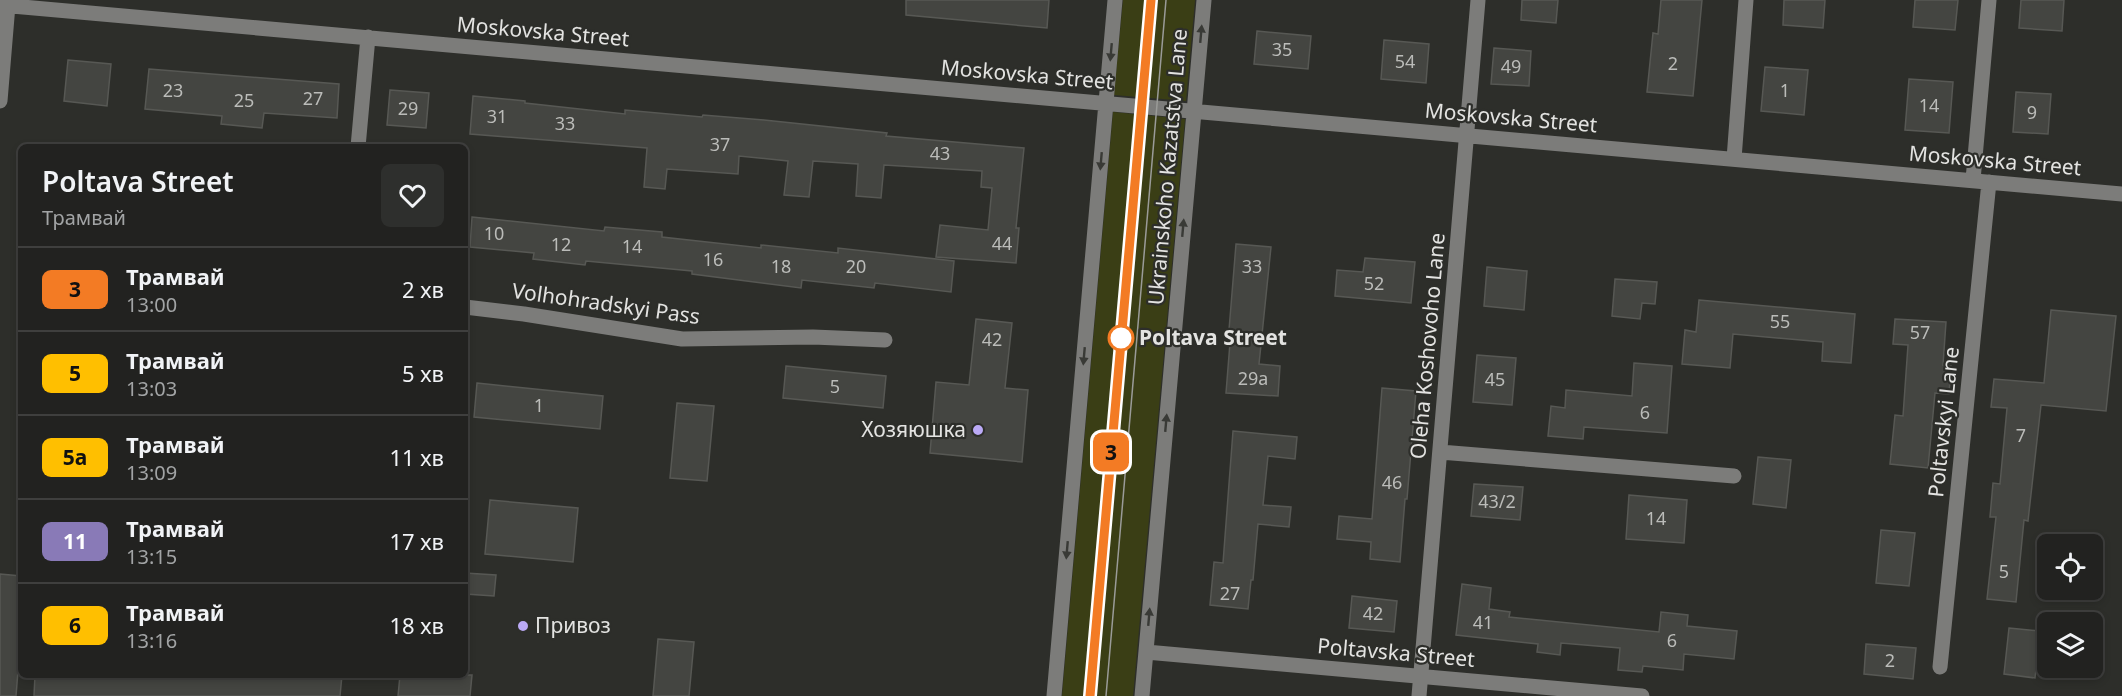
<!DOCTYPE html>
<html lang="uk">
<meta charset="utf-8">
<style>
body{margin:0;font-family:"Noto Sans",sans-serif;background:#2e2f2d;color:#f1f3f6;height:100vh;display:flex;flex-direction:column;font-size:22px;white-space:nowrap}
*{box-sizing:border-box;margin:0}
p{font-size:20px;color:#a2a4a5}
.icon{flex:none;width:33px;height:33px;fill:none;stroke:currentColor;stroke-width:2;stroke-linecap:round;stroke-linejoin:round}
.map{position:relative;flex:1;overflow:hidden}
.side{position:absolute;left:18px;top:144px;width:450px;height:534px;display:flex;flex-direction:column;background:#222220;border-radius:9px;box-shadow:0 3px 9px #0003,0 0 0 2px #3f3f3e}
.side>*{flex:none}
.badge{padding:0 12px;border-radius:9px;font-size:21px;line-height:39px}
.fabs{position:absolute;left:2037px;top:534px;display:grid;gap:12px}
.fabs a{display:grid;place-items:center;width:66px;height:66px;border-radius:9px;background:#222220;box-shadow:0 3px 9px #0003,0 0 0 2px #3f3f3e;font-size:30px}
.map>.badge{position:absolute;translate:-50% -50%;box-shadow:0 0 0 3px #fff}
.round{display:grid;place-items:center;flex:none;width:63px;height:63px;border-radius:9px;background:#2e2f2d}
.overview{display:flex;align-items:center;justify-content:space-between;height:102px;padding:0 24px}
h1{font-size:28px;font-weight:600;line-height:45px}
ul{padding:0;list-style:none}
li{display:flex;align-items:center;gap:18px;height:84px;padding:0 24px;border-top:2px solid #3f3f3e}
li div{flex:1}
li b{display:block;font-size:22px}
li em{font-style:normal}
li .badge{min-width:66px;font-weight:700;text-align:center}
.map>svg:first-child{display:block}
.green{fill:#3a3e15}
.building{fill:#444541;stroke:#575854;stroke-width:1.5}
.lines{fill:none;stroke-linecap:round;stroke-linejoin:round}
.minor{stroke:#7c7c7a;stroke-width:15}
.tram{stroke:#9a9b98;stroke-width:1.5}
.oneway{fill:#393a36}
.line-casing{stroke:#fff;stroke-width:14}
.line{stroke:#f37b24;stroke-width:9}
.stop-dot{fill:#fff;stroke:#f37b24;stroke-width:3}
.poi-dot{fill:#bbaaf6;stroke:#2d2e2a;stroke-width:2}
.labels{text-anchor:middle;stroke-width:4.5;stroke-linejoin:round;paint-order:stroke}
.number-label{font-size:18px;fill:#bbbcb9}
.street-label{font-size:21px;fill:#e3e3e1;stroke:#2d2e2a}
.stop-label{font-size:21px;font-weight:bold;fill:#e3e3e1;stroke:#2d2e2a;text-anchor:start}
.poi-label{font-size:21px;fill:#e3e3e1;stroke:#2d2e2a;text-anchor:end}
</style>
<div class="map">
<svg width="2122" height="696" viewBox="0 0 2122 696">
<rect width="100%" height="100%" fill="#2d2e2a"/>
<path class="green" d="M1123 0H1195L1186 101 1114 95Z
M1113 112 1185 119 1133 696H1062Z"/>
<path class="building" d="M906 0H1049L1047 28 906 15Z
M1522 0H1558L1556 23 1521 20Z
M1661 0H1702L1693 96 1647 92 1653 33 1658 34Z
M1784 0H1825L1823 28 1783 25Z
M1915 0H1958L1955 30 1913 27Z
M2021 0H2064L2062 31 2019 28Z
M1257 31 1311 36 1308 69 1254 64Z
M1384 40 1429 44 1426 83 1381 79Z
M1494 48 1531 51 1529 86 1491 84Z
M68 60 111 64 107 106 64 101Z
M1765 67 1808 70 1804 115 1761 111Z
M149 69 339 84 337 118 264 113 262 128 221 124 222 116 145 109Z
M1909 79 1953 82 1949 133 1905 130Z
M390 90 429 93 426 128 387 125Z
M2016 92 2051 94 2048 134 2013 132Z
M473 96 525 101V103L625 114V110L702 117 703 115 764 120 887 133 886 136 1024 148 1016 228H1019L1016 263 936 257 940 225 988 230 992 188 981 187 982 171 884 165 881 198 856 196 858 164 813 161 809 197 784 195 788 161 739 156 738 174 667 169 665 189 644 187 647 148 470 134Z
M472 217 604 231 605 227 662 232V237L761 248V245L838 253V248L954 261 951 292 875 283 874 288 802 280 801 288 692 274V271L586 261 585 265 533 259 534 253 470 247Z
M1236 244 1271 247 1259 364 1280 366 1278 396 1226 393 1231 330H1229Z
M1365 258 1415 262 1411 303 1335 296 1337 270 1363 272Z
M1487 267 1527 271 1524 310 1484 306Z
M1615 279 1657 282 1655 304 1642 303 1640 319 1612 316Z
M1699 300 1855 314 1851 363 1822 361 1823 342 1733 334 1730 368 1682 364 1685 330 1696 332Z
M2051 310 2116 316 2106 411 2041 405 2028 521 2024 520 2016 602 1987 599 1996 517H1990L1993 483 2000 484 2007 408 1991 407 1994 379 2044 383Z
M976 319 1012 323 1005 388 1028 390 1022 462 930 453 936 382 969 385Z
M1895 319 1946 322 1943 365 1951 366 1949 394 1935 393 1928 468 1890 464 1895 415 1903 416 1908 345 1893 344Z
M1477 355 1516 358 1512 405 1473 402Z
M1634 363 1672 366 1667 433 1584 427 1583 439 1548 436 1551 406 1565 408 1566 390 1632 396Z
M786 366 886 376 883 408 783 398Z
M477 383 603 396 600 429 474 417Z
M1382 388 1416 391 1407 499H1405L1400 562 1370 559 1371 542 1337 539 1339 516 1372 519Z
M677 403 714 406 707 481 670 478Z
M1233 431 1297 437 1295 459 1268 456 1263 505 1291 507 1289 527 1258 524 1253 580H1251L1248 609 1210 605 1214 562 1223 563Z
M1758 457 1791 460 1786 508 1753 504Z
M1474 484 1523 487 1520 520 1471 516Z
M1629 495 1687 500 1684 543 1626 539Z
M490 500 578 508 573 562 485 554Z
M1881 530 1915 533 1909 586 1876 583Z
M465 573 496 575 494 596 465 594Z
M0 574 21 576V633L16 696H0Z
M1462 584 1491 588 1489 609 1510 612 1509 617 1659 632 1661 612 1688 615 1687 626 1737 631 1734 659 1684 654 1683 670 1643 666 1642 672 1618 670 1620 648 1561 643 1560 655 1537 652 1538 644 1456 635Z
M1352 596 1397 601 1394 632 1349 628Z
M2009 628 2040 631 2035 678 2004 674Z
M658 639 694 642 689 696H653Z
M1866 644 1916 648 1913 679 1864 674Z
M35 675H342L340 696H34Z
M400 675H472L470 696H398Z"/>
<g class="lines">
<path class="minor" d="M0 5 2122 194
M0 101 8 5
M358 147 368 37
M1734 159 1746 0
M1973 180 1989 0
M465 307 524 314 682 339 813 337 885 340
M1440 452 1734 476
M1146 652 1642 696
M1940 667 1989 182
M1054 696 1115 0
M1142 696 1204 0
M1419 696 1478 0"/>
<path class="tram" d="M1090 696 1151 0
M1106 696 1166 0"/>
</g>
<defs><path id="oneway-solid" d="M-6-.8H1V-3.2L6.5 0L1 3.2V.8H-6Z" transform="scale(1.5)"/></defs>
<g class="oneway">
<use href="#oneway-solid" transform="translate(1201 34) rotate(-85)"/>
<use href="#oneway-solid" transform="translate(1111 52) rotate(95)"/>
<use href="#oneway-solid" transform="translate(1101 161) rotate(95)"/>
<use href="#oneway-solid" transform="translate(1183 228) rotate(-85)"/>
<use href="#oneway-solid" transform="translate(1084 356) rotate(95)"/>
<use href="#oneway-solid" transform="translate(1166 423) rotate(-85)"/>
<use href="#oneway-solid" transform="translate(1067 550) rotate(95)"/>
<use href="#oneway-solid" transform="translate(1149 617) rotate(-85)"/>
</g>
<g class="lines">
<g class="line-casing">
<path id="line" d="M1090 696 1151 0"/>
</g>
<use href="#line" class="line"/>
</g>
<circle class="stop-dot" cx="1121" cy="338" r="12"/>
<g class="poi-dot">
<circle cx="978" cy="430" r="6"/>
<circle cx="523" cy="626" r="6"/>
</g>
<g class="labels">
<g class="number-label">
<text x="1282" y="56">35</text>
<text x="1405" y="68">54</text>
<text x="1673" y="70">2</text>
<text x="1511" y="73">49</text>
<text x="173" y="97">23</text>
<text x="1785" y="97">1</text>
<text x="313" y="105">27</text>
<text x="244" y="107">25</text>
<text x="1929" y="112">14</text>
<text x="408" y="115">29</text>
<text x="2032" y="119">9</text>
<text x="497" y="123">31</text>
<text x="565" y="130">33</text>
<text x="720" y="151">37</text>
<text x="940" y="160">43</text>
<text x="494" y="240">10</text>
<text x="1002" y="250">44</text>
<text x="561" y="251">12</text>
<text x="632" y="253">14</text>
<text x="713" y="266">16</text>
<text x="781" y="273">18</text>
<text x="856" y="273">20</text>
<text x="1252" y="273">33</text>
<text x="1374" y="290">52</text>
<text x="1780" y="328">55</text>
<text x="1920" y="339">57</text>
<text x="992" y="346">42</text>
<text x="1253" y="385">29а</text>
<text x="1495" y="386">45</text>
<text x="835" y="393">5</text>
<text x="539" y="412">1</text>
<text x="1645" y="419">6</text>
<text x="2021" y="442">7</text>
<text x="1392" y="489">46</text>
<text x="1497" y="508">43/2</text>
<text x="1656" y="525">14</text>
<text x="2004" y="578">5</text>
<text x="1230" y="600">27</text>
<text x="1373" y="620">42</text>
<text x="1483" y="629">41</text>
<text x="1672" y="647">6</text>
<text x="1890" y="667">2</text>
</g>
<g class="street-label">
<text transform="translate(543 32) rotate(5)" y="7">Moskovska Street</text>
<text transform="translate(1027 75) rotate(5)" y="7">Moskovska Street</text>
<text transform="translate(1511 118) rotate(5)" y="7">Moskovska Street</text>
<text transform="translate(1995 161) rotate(5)" y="7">Moskovska Street</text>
<text transform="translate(1168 167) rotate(-85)" y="7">Ukrainskoho Kazatstva Lane</text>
<text transform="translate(606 304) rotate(8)" y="7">Volhohradskyi Pass</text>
<text transform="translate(1428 346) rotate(-85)" y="7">Oleha Koshovoho Lane</text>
<text transform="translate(1944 422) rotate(-84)" y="7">Poltavskyi Lane</text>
<text transform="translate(1396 653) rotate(5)" y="7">Poltavska Street</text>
</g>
<g class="stop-label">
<text x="1139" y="345">Poltava Street</text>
</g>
<g class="poi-label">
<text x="966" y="437">Хозяюшка</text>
<text x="535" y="633" text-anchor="start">Привоз</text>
</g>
</g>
</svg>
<div class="fabs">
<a><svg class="icon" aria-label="locate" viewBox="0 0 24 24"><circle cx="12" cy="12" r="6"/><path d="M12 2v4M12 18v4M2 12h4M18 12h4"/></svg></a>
<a><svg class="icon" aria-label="layers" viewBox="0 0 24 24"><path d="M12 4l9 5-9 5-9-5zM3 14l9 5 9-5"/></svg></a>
</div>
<b class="badge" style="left:1111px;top:452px;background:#f37b24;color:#111">3</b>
<section class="side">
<div class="overview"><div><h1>Poltava Street</h1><p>Трамвай</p></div><a class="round"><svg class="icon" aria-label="heart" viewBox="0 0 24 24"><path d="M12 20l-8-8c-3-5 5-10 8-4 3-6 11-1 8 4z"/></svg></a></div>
<ul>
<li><span class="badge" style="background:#f37b24;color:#111">3</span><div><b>Трамвай</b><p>13:00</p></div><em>2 хв</em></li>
<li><span class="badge" style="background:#ffbf00;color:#111">5</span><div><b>Трамвай</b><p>13:03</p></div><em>5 хв</em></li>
<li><span class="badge" style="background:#ffbf00;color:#111">5а</span><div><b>Трамвай</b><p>13:09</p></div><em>11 хв</em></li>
<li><span class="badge" style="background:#897ab7;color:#fff">11</span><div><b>Трамвай</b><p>13:15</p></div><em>17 хв</em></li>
<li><span class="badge" style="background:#ffbf00;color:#111">6</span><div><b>Трамвай</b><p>13:16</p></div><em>18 хв</em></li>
</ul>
</section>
</div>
